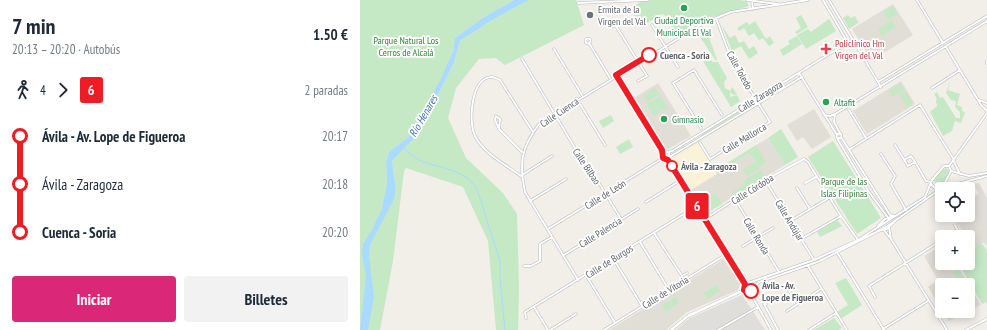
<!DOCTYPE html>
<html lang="es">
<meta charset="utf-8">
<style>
body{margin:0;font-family:"PT Sans Narrow",sans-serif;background:#f2f2f3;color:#1f2937;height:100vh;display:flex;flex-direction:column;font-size:15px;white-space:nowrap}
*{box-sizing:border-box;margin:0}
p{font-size:13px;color:#747a83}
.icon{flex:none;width:22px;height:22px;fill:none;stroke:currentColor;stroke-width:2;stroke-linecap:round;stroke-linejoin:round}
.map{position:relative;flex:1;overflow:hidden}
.panel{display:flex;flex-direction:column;background:#fff;width:360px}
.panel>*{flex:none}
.badge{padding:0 8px;border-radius:3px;font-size:14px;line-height:26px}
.tools{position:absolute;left:575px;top:182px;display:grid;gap:8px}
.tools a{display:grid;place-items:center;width:40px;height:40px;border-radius:4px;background:#fff;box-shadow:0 2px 10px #0003;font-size:20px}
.map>.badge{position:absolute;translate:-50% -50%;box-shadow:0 0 0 2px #fff}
.legs{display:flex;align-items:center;gap:6px;height:44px;padding:0 12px;font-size:13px}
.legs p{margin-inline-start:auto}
.head{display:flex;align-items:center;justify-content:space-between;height:68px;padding:0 12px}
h1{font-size:22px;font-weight:800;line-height:30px}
.action{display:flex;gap:8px;margin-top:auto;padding:8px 12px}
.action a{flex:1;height:46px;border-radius:4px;background:#db2777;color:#fff;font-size:16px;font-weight:800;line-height:46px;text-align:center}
.action a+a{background:#f2f2f3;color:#1f2937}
ul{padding:0 12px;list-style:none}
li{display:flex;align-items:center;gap:14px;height:48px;font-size:15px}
li i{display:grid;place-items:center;width:6px;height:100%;margin:0 5px;background:currentColor}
li i::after{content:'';width:10px;height:10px;margin:-5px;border:3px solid;border-radius:50%;background:#fff}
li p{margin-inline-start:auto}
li:first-child i{background:linear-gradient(#0000 50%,currentColor 0)}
li:last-child i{background:linear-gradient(currentColor 50%,#0000 0)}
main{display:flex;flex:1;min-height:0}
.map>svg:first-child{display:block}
.industrial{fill:#e0deda}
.education{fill:#e1ded6}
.green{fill:#c5e8c5}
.sand{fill:#fbf3d9}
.water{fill:#aadaff}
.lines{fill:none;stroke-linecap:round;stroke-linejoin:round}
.stream{stroke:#aadaff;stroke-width:1}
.minor-casing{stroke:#b5b8bc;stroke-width:3}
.tertiary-casing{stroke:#b5b8bc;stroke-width:3.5}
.minor{stroke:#fff;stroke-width:2}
.tertiary{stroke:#fff;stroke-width:2.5}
.line-1-casing{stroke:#fff;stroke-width:9}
.line-1{stroke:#ee1c25;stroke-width:6}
.leisure-dot{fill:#2e9e5b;stroke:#fff;stroke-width:1.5}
.worship-dot{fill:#6b7280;stroke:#fff;stroke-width:1.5}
.health-dot{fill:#e0444e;stroke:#fff;stroke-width:1.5}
.stop-1-dot{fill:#fff;stroke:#ee1c25;stroke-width:2}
.labels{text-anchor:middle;stroke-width:3.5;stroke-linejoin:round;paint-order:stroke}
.worship-label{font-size:10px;fill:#5b616d;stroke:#fff;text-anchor:start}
.leisure-label{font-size:10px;fill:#27864d;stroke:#fff;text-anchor:start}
.park-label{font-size:10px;fill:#348238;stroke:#fff}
.health-label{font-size:10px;fill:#be3a42;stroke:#fff;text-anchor:start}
.stop-label{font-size:10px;font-weight:bold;fill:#5f6368;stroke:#fff;text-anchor:start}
.street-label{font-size:10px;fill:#5f6368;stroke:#fff}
.water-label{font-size:11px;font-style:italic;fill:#4174aa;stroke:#fff}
</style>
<main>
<section class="panel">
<div class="head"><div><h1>7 min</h1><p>20:13 – 20:20 · Autobús</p></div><b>1.50 €</b></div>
<div class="legs"><svg class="icon" aria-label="walk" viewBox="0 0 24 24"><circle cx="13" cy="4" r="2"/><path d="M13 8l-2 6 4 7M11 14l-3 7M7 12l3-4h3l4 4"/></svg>4<svg class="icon" aria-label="forward" viewBox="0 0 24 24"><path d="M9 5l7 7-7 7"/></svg><b class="badge" style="background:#ee1c25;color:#fff">6</b><p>2 paradas</p></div>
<ul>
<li><i style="color:#ee1c25"></i><b>Ávila - Av. Lope de Figueroa</b><p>20:17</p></li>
<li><i style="color:#ee1c25"></i><span>Ávila - Zaragoza</span><p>20:18</p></li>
<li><i style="color:#ee1c25"></i><b>Cuenca - Soria</b><p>20:20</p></li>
</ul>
<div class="action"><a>Iniciar</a><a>Billetes</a></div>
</section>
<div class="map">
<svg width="627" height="330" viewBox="0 0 627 330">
<rect width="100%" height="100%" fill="#f1efe8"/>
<path class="industrial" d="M382 295 405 330H316L330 318Z"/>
<path class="education" d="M533 4 553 35 512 60 492 29Z
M541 81 555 104 507 134 493 111Z
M298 83 331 136 308 149 305 148 274 98Z
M454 109 471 137 452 149 443 137 437 141 427 125Z
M408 138 425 165 345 214 331 190 398 148 396 145Z
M619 183 627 198V246L624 242 614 248 612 245 609 246 608 237H604L605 235 591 215H608V202L619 193 613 184Z
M582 245V263H596L621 305 589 321 582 311H608V285H582V310L568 287 578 280 564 256Z
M364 259 380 284 378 290 327 312 306 330H249Z"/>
<path class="green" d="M0 0H154L124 17 95 38 93 51 80 80 51 135 29 152 26 163 27 183 25 193 35 182 32 161 58 134 94 63 100 41 132 20 169 0H216L224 25 145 65 136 58 119 59 96 88 88 118 106 158 143 193 157 214 159 289 158 330H136L128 241 103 187 46 168 44 171 33 261 20 330H0Z
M284 0H379L386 1 389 6 343 20 317 35 307 17 303 14 281 26 270 8Z
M533 6 538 14 528 20 523 12Z
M441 15 448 27 437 34 435 32 441 28 436 18Z
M488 15 491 18 495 16 498 22 501 21 489 29 483 18Z
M469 19 476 31 446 49 437 35 448 29 451 32Z
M532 20 536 27 522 36 518 29Z
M395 21 406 39 410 36 414 43 409 46 403 38 399 40 394 33 389 36 384 28 379 31 377 28 387 22 389 25Z
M362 26 370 38 375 35 379 43 384 41 389 49 394 46 398 53 389 59 381 46 372 51Z
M345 27 357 59 356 61 337 32Z
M437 36 442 44 423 56 420 50 430 44 428 41Z
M350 57 352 62H358L367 78 364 82 365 88 370 91 372 87 377 94 374 95 370 92V97L377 95 380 101 371 107 343 61Z
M590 81 588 90 600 94 597 105 602 107V111L605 112 601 123 595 121 592 131 583 136 570 112 577 106 576 101 577 99 574 94 577 92 580 98 583 97 596 118H600V112L595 107 596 101 591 100 586 93Z
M541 83 544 90 533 97 529 91Z
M295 88 299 94 288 102 283 96Z
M546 92 553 103 547 107 539 95Z
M300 96 308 108 301 111 294 100Z
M293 100 301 112 294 116 286 104Z
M394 102 395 103 341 136V135Z
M251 115 254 121 243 128 239 121Z
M421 129 438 157 425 165 408 138Z
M269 139 273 147 260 154 256 147Z
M473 141 521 218 497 234 448 157Z
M339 142 356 170 396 145 406 162 399 167 390 153 331 190 312 159Z
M395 162 399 169 387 176 383 170Z
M586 168 590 172 581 186H577L574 180 582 170Z
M401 170 405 177 375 196 373 192 385 184 383 181Z
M356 194 362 204 345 214 339 204Z
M477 220 482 226 460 237 457 232Z
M621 243 627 250V302L622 304 598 263H608V248L610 250Z
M598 269 617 300 611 303 608 297V285H601L593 272Z
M486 278 502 305 482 318 477 312 488 305 475 283Z
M356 285 360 291 348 299 344 293Z
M316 297 319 303 306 311 302 305Z
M474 318 482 328 478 330H454Z"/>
<path class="sand" d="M339 142 357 174 331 190 312 159Z"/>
<path class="water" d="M154 0H169L132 20 100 41 94 63 58 134 32 161 35 182V197L10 245 9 256 14 297 8 330H0L6 277 2 253 3 244 12 230 22 209 27 183 26 163 29 152 51 135 80 80 93 51 95 38 124 17Z"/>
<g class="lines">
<path class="stream" d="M44 148C49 152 53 157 59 160 79 169 105 168 117 189L140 261V279L145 330"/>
<g class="minor-casing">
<path id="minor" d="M387 0 418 4
M463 0 488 43
M469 0 521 87
M557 0 583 43
M392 1 393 9
M218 3 288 0
M252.5 24a2.5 2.5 0 1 1 5 0a2.5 2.5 0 1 1-5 0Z
M292 25 318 67
M256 26 287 76 278 81
M225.5 41a2.5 2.5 0 1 1 5 0a2.5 2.5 0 1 1-5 0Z
M229 43 250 78
M586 47 621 105 627 111
M194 49 222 95
M162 59 219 155 221 154 261 219
M627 61V63
M439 73 477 135
M256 75 304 153
M518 82 627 16
M572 88 600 70
M217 99 245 145
M619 100 627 103
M489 110 506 138
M475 114 474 122 480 133
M464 115 470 116 475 114 627 21
M341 128 313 83 334 70 362 115
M139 129 140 119 136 116 135 120 139 129 162 152
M476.5 136a2.5 2.5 0 1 1 5 0a2.5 2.5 0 1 1-5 0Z
M481 137 530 215 534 216
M479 138 478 140 509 192 529 219
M340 143 350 159 410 122 372 61 356 18
M535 145 548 166 555 162 566 181 571 182
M490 149 560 105 594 160
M309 153 310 158 307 160 304 159V153L312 151 492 40
M521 154 535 176 531 184 546 210
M311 156 442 77
M308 160 385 284
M544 160 551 156 555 162
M594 162 600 174
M589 166 627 113
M591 171 609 176 627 173
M162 175 192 156
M161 176C146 165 123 153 115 136 108 122 111 78 131 77 134 77 138 79 140 80L173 132
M405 180 454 260
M445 183 456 177
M571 184 575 188 580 189
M437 188 450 209
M582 188 627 176
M375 199 419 272
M170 201 206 179
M286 202 321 180
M345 219 405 180 444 159 448 162 481 216 498 240
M430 221 469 198
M518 226 525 219 534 216
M529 227 531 239
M188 229 303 158
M523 229 531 239 587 330
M518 231 527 229 536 220
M294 233 322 276 327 273
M587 237 598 231 595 225
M441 239 481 216
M280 242 309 290
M383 246 413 228
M478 254 524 330
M204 255 278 209
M253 258 282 306
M164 266H171L180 261V244L192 237
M448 266 487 330
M226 275 255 323
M218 280 165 192C159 163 161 148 179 124L344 23 371 12 448 0
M385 284 454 260 498 240 565 197 572 180 584 166H589
M385 284 384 290 390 292
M426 286 437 303
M390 292 399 282 460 261 526 227 582 188 591 171 589 166
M390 292 411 330
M515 297 509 286 582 240
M406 304H404L418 330
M174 307 188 330
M427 311 461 289
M166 318 165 312 337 206
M523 329 568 301
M190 330 216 314
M244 330 367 254
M358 330 398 307
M449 330 476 313
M606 330 627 319"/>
</g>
<g class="tertiary-casing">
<path id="tertiary" d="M311 330 328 316 384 290"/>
</g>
<use href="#minor" class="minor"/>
<use href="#tertiary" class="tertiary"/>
</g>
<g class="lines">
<g class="line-1-casing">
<path id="line-1" d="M289 55 256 75 302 150 303 158 308 160 385 284 384 290 388 292 391 291"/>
</g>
<use href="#line-1" class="line-1"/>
</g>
<g class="leisure-dot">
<circle cx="324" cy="8" r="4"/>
<circle cx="466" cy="102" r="4"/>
<circle cx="304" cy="119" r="4"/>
</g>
<circle class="worship-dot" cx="230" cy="15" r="4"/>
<path class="health-dot" d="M464 43h4v4h4v4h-4v4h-4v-4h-4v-4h4z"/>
<g class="stop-1-dot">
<circle cx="289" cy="55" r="7"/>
<circle cx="312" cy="166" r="5"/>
<circle cx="391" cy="291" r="7"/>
</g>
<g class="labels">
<g class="worship-label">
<text x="238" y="13">Ermita de la<tspan x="238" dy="12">Virgen del Val</tspan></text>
</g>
<g class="leisure-label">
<text x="324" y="24" text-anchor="middle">Ciudad Deportiva<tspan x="324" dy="12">Municipal El Val</tspan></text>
<text x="474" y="106">Altafit</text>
<text x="312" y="123">Gimnasio</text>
</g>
<g class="park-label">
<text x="46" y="44">Parque Natural Los<tspan x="46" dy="12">Cerros de Alcalá</tspan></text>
<text x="484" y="185">Parque de las<tspan x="484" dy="12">Islas Filipinas</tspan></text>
</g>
<g class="health-label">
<text x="475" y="47">Policlínico Hm<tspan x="475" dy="12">Virgen del Val</tspan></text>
</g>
<g class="stop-label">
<text x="300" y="59">Cuenca - Soria</text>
<text x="321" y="170">Ávila - Zaragoza</text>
<text x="402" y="289">Ávila - Av.<tspan x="402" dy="12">Lope de Figueroa</tspan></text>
</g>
<g class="street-label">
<text transform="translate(380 70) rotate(61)" y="4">Calle Toledo</text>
<text transform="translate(400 96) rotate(-32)" y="4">Calle Zaragoza</text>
<text transform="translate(199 112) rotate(-34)" y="4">Calle Cuenca</text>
<text transform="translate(384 138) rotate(-31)" y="4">Calle Mallorca</text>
<text transform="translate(227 166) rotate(56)" y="4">Calle Bilbao</text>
<text transform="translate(392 189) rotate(-32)" y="4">Calle Córdoba</text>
<text transform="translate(245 194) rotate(-32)" y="4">Calle de León</text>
<text transform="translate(430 220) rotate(59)" y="4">Calle Andújar</text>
<text transform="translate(240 232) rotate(-32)" y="4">Calle Palencia</text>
<text transform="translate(397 236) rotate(59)" y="4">Calle Ronda</text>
<text transform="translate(249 261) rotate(-32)" y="4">Calle de Burgos</text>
<text transform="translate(305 292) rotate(-32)" y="4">Calle de Vitoria</text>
</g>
<g class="water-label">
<text transform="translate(63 116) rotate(-60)" y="4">Río Henares</text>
</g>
</g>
</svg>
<div class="tools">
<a><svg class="icon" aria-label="locate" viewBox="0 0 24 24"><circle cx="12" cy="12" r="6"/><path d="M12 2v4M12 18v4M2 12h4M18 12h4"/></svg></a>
<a>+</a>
<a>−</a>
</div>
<b class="badge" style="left:337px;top:206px;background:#ee1c25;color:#fff">6</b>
</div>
</main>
